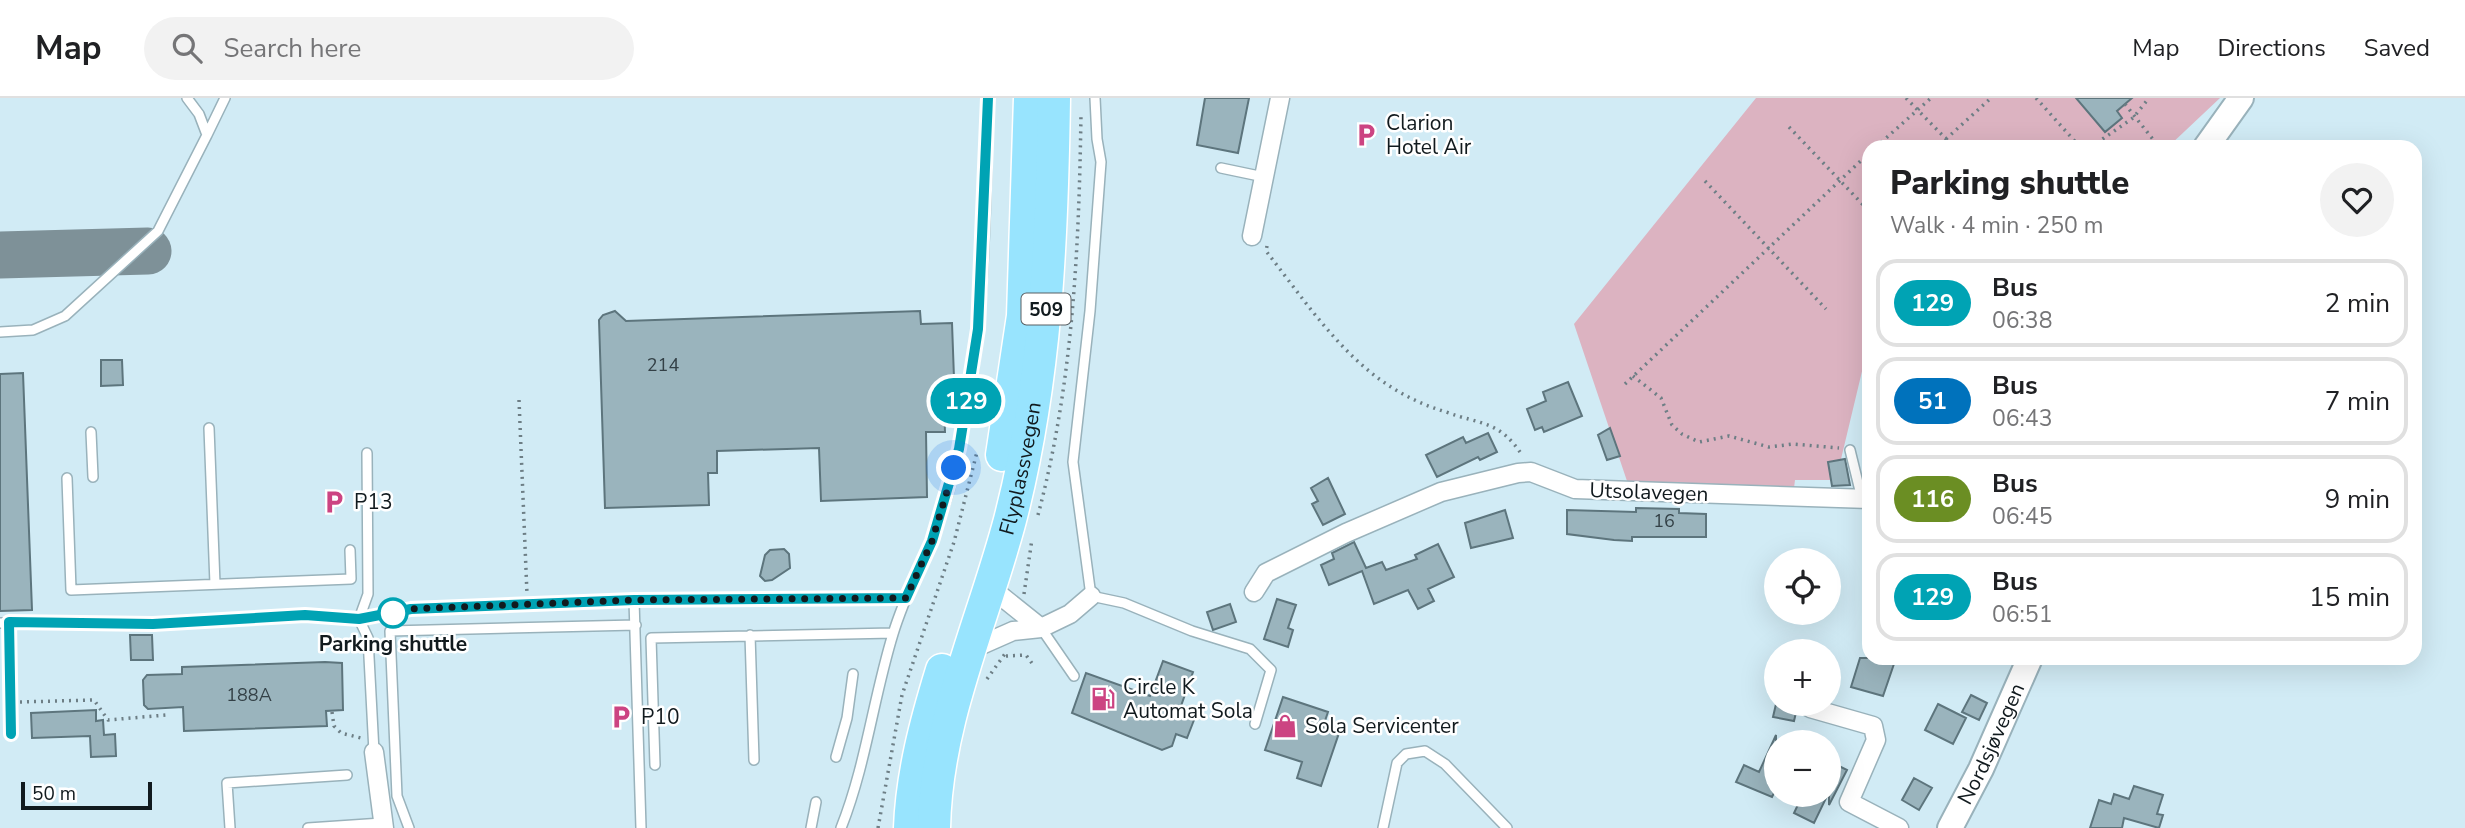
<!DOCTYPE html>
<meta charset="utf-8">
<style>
body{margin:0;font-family:"Nunito Sans",sans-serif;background:#f2f2f2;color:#202124;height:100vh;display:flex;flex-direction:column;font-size:26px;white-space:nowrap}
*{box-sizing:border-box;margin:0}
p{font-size:23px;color:#757577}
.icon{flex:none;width:38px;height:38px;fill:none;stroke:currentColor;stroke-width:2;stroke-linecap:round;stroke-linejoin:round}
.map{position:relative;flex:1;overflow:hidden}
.sheet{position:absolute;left:1862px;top:42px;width:560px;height:525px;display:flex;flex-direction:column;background:#fff;border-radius:21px;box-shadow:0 7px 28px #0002}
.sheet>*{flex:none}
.badge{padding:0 14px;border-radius:23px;font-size:24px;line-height:46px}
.controls{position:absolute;left:1764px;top:450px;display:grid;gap:14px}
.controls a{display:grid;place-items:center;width:77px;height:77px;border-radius:50%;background:#fff;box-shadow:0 7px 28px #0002;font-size:35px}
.scale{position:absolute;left:21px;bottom:18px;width:131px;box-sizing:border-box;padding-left:7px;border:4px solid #111a1e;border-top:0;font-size:19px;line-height:24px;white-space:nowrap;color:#111a1e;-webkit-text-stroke:5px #fff;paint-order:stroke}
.you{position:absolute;width:35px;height:35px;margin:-18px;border:5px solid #fff;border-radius:50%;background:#1a73e8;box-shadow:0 0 0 10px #1a73e833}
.map>.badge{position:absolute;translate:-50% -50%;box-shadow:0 0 0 4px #fff}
.round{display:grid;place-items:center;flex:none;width:74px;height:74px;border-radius:37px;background:#f2f2f2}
.headline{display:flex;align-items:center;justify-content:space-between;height:119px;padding:0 28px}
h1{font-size:33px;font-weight:800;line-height:52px}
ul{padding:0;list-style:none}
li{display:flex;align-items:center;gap:21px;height:88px;margin:0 14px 10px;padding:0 14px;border:4px solid #e0e0e0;border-radius:21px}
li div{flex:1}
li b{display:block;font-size:26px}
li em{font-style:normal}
li .badge{min-width:77px;font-weight:700;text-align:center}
header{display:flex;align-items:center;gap:42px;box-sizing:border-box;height:98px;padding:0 35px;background:#fff;border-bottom:2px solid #e0e0e0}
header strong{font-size:33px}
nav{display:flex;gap:38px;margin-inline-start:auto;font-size:24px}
.search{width:490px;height:63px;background:#f2f2f2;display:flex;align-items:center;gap:18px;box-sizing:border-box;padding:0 24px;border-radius:38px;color:#757577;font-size:26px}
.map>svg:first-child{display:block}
.green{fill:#dcb3c1}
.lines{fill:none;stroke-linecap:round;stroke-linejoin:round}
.taxiway{stroke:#7e9198;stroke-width:47}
.building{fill:#9ab4bd;stroke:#5d757d;stroke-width:2}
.lane-casing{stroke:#99b2bb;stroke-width:12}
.street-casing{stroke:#99b2bb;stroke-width:21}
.secondary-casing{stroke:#99b2bb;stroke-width:28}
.highway-casing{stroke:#fff;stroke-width:35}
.path{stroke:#6d7e85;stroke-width:3.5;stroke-dasharray:2 5;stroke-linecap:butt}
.lane{stroke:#fff;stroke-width:9}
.street{stroke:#fff;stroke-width:18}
.secondary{stroke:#fff;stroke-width:24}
.highway{stroke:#98e4fe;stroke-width:32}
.line-casing{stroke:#fff;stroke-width:16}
.line{stroke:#00a3b4;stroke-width:10}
.walk{stroke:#111a1e;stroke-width:7;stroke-dasharray:0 12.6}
.stop-dot{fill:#fff;stroke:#00a3b4;stroke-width:3.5}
.labels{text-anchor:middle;stroke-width:5;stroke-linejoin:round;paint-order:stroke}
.number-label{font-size:18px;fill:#334046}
.shield{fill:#fff;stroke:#585f62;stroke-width:2}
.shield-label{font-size:19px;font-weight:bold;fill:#111a1e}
.poi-label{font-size:21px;fill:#111a1e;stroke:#fff;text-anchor:start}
.street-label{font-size:21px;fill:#111a1e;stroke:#fff}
.stop-label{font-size:21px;font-weight:bold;fill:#111a1e;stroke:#fff}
</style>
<header>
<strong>Map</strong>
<div class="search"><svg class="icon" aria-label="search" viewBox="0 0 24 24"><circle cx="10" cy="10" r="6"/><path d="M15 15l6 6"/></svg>Search here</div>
<nav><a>Map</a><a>Directions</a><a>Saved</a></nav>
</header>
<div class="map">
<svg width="2465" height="730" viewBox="0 0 2465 730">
<rect width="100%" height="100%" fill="#d1ebf5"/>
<path class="green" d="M1756 0H2220L2168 49H1869V244L1836 382H1795L1794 390 1627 383 1574 226Z"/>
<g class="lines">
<path class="taxiway" d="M0 157 148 153"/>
</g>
<path class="building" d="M1205 0H1249L1238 55 1197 47Z
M2076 0H2132L2117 13 2122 20 2105 34Z
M615 213 626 223 920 213 921 226 952 225 954 280H943L945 334H926L927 399 821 403 819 350 717 353V375H708L709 407 605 410 599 222 603 217Z
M101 262H122L123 287 101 288Z
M23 275 32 512 0 513V276Z
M1568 284 1582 318 1544 334 1542 329 1535 332 1527 311 1546 303 1543 294Z
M1610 330 1620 358 1607 362 1598 337Z
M1488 335 1497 354 1480 362 1478 359 1437 379 1426 357 1463 339 1466 345Z
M1845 361 1850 387 1832 388 1828 364Z
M1328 380 1345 416 1323 427 1312 406 1318 403 1311 390Z
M1636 410 1679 411V415L1706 416V439H1632V443L1614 442 1567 436V412L1636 414Z
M1505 412 1513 440 1471 450 1465 425Z
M1354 444 1366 470 1382 464 1386 472 1417 461 1415 457 1438 446 1454 479 1428 491 1434 503 1418 511 1408 492 1374 506 1362 473 1329 487 1321 467 1334 461 1332 455Z
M784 451 789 456 790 470 772 482 765 483 760 478 765 457 770 452Z
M1277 501 1296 507 1288 530 1293 532 1288 549 1264 541Z
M1230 506 1236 524 1213 532 1207 514Z
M130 537H152L153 562H131Z
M1860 560H1896L1883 598 1851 589Z
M1163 563 1193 574 1181 608 1187 620 1194 622 1187 640 1176 636 1172 648 1162 652 1072 615 1086 575 1150 598Z
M325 564 342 565 343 612 326 613 327 628 184 633 183 609 148 611 144 607 143 582 147 577 182 576V569Z
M1971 597 1987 605 1979 622 1962 614Z
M1283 599 1328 614 1323 629 1339 635 1321 688 1297 680 1302 664 1265 652Z
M1776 606H1798L1794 623 1773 619Z
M1938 606 1966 620 1953 646 1925 632Z
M96 612V623L103 622 104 637 115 636 116 658 91 659 90 638 32 640 31 615Z
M1776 637V691L1772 699 1736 684 1744 667 1759 674Z
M1829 663 1847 672 1829 707Z
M1914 680 1932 690 1919 712 1902 702Z
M2134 688 2163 697 2157 716 2163 717 2159 730 2124 720 2122 730H2090L2099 702 2111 706 2114 696 2129 701Z
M1803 696H1828L1814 725 1794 715Z"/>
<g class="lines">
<g class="lane-casing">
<path id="lane" d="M1095 0 1097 41 1101 64 1090 213 1073 364 1091 498 1124 505 1192 533 1250 551 1271 572 1255 626
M207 37 225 0
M1221 70 1264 79
M0 234 33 232 65 218 158 133 207 37 199 16 187 0
M209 330 215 486
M91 334 93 379
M1850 352 1862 401
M67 380 71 492 351 481 350 452
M634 502 641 730
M359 521 411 511 634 502 906 500
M359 521 368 496 367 355
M9 524 11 636
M0 525H153L305 517 359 521 368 540 374 654
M1041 530 1074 578
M750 537 754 662
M836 659 847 620 853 576
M655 667 651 540 893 535
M230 730 227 685 347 677
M308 730 382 725
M409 730 397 698 390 533 636 527
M811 730 816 704
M841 730C866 667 873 601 893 536 908 486 936 440 950 389 984 267 986 126 988 0
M1383 730 1397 665 1406 656 1425 653 1445 666 1507 730"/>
</g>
<g class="street-casing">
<path id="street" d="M1252 138 1280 0
M1254 494 1266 475 1346 435 1441 394 1518 375 1531 374 1575 391 1869 401
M1041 530 1070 516 1091 498
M970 552 1013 533 1041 530 991 490
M1810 610 1873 628 1876 642 1849 704 1899 730
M374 654 384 730"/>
</g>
<g class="secondary-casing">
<g id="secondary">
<path d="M2206 49 2241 0"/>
<path id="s1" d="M1950 730 1981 671 2030 560"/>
</g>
</g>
<g class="highway-casing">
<g id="highway">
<path d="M1002 357 1023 218 1030 0"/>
<path d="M910 730C912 676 926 624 942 572"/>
<path id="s2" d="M934 730C936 622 983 524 1010 422 1046 283 1052 142 1054 0"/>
</g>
</g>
<path class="path" d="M1906 0 1954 49
M2036 0 2080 49
M2125 6 2159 49
M1789 29 1869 113
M1946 41 1991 0
M1876 49 1931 0
M2091 49 2133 20 2149 0
M1705 83 1826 211
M1267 148 1266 153C1302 199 1339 255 1388 287 1406 299 1426 308 1446 314 1481 327 1499 322 1522 357
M1633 278 1661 300 1672 327 1682 336 1699 344 1729 338 1769 349 1793 346 1839 350
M1625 286 1869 55
M519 302 527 496
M1038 417C1073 285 1079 151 1081 15
M1024 496 1032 441
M1006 558 1026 557 1034 568
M987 581 1007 553
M20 604 94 602 108 622 166 617
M332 614 334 628 341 635 361 640
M878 730 902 597 954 444 977 354"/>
<use href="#lane" class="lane"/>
<use href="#street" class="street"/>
<use href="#secondary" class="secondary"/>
<use href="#highway" class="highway"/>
</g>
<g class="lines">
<g class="line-casing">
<path id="line" d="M11 636 9 524 153 526 305 517 359 521 411 511 634 502 906 500 932 443 959 351 978 231 988 0"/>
</g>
<use href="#line" class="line"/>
<path class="walk" d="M393 515 385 516 411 511 634 502 906 500 932 443 954 370"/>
</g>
<defs>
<g id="parking-bare" transform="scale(1.89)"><path d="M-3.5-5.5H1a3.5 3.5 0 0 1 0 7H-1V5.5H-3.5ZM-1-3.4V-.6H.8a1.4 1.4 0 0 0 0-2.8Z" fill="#cc4482" stroke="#fff" stroke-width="2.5" paint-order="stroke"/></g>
<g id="fuel-bare" transform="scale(1.89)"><path d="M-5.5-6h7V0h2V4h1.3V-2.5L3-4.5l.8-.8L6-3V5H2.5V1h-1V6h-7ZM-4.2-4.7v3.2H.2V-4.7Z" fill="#cc4482" stroke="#fff" stroke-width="2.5" paint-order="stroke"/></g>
<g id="shop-bare" transform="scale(1.89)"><path d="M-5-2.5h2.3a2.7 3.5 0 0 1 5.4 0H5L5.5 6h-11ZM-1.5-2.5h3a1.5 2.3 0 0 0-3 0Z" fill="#cc4482" stroke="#fff" stroke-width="2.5" paint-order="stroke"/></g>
</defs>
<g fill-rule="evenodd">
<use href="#parking-bare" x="1366" y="37"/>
<use href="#parking-bare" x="334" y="404"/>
<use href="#fuel-bare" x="1103" y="601"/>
<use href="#parking-bare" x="621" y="619"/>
<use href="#shop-bare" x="1285" y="628"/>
</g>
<circle class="stop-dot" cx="393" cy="515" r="14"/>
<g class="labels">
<g class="number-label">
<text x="663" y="273">214</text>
<text x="1664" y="429">16</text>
<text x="249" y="603">188A</text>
</g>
<rect class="shield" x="1021.5" y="195.5" width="49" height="31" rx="5"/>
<g class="shield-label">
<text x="1046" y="218">509</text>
</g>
<g class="poi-label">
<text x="1386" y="32">Clarion<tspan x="1386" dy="24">Hotel Air</tspan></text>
<text x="354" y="411">P13</text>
<text x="1123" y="596">Circle K<tspan x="1123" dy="24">Automat Sola</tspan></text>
<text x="641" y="626">P10</text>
<text x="1305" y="635">Sola Servicenter</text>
</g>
<g class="street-label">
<text dy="7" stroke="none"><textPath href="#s2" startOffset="371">Flyplassvegen</textPath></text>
<text transform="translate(1649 394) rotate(2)" y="7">Utsolavegen</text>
<text dy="7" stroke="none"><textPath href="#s1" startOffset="94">Nordsjøvegen</textPath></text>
</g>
<g class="stop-label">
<text x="393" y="553">Parking shuttle</text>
</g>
</g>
</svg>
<div class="controls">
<a><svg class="icon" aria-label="locate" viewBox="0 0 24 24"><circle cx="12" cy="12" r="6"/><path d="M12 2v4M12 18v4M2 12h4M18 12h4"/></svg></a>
<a>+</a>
<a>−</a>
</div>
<div class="scale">50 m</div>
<div class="you" style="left:954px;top:370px"></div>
<b class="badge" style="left:966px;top:303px;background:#00a3b4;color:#fff">129</b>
<section class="sheet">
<div class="headline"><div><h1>Parking shuttle</h1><p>Walk · 4 min · 250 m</p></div><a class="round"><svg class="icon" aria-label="heart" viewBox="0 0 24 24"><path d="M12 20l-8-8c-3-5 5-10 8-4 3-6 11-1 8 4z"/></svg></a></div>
<ul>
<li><span class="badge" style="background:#00a3b4;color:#fff">129</span><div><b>Bus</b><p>06:38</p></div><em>2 min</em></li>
<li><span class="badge" style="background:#0072bc;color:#fff">51</span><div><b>Bus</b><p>06:43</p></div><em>7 min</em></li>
<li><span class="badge" style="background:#6b8e23;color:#fff">116</span><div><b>Bus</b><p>06:45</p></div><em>9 min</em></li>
<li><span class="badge" style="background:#00a3b4;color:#fff">129</span><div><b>Bus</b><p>06:51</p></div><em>15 min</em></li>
</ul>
</section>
</div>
